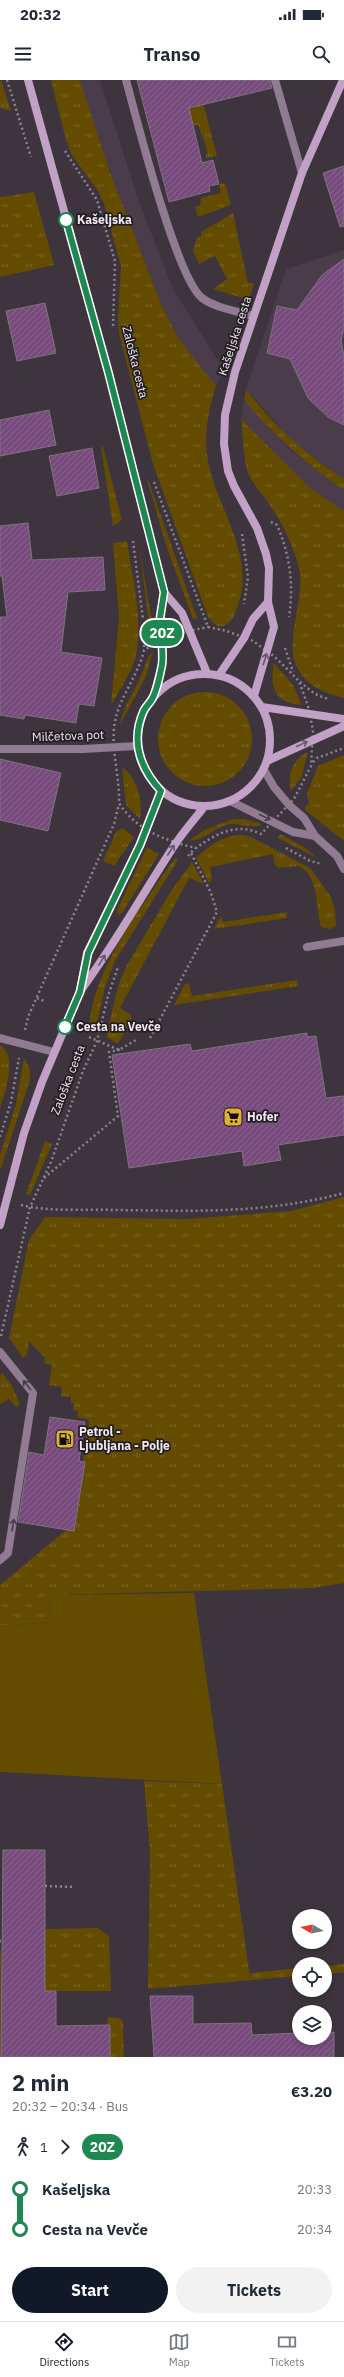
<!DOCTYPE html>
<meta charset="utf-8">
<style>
body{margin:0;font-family:"IBM Plex Sans",sans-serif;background:#f2f2f3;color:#1f2937;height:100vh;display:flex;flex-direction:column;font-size:15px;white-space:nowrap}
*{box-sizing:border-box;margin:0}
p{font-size:13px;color:#747a83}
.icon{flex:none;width:22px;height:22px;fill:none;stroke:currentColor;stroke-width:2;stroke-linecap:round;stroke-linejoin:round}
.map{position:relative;height:1977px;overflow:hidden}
.sheet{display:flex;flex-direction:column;background:#fff;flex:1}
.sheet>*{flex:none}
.badge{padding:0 8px;border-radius:13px;font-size:14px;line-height:26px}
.needle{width:26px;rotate:279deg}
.controls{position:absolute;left:292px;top:1829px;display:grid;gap:8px}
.controls a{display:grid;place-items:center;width:40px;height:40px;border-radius:50%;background:#fff;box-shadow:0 2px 6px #0003;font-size:20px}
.map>.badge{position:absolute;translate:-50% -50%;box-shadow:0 0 0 2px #fff}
.legs{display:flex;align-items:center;gap:6px;height:44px;padding:0 12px;font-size:13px}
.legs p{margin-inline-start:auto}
.head{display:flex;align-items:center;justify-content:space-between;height:68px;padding:0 12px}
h1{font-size:22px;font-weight:700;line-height:30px}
.action{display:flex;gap:8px;margin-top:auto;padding:8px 12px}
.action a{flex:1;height:46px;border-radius:24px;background:#111827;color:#fff;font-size:16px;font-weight:700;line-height:46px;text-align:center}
.action a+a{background:#f2f2f3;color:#1f2937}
ul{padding:0 12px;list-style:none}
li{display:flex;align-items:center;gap:14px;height:40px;font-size:15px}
li i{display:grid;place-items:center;width:6px;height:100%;margin:0 5px;background:currentColor}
li i::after{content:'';width:10px;height:10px;margin:-5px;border:3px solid;border-radius:50%;background:#fff}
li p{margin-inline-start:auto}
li:first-child i{background:linear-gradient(#0000 50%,currentColor 0)}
li:last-child i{background:linear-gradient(currentColor 50%,#0000 0)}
.status{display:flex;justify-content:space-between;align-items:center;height:28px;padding:0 20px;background:#fff;direction:ltr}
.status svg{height:11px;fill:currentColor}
header{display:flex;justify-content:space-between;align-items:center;height:52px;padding:0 12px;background:#fff;font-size:18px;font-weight:700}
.dock{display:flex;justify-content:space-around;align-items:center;height:56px;border-top:1px solid #e0e1e3;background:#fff;font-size:11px;color:#747a83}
.dock a{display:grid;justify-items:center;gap:2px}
.dock .on{color:#111827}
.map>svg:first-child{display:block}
.built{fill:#4a3c4b}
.grass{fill:url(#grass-tufts)}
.garden{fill:#634b00}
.building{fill:url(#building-hatch);stroke:#7d737e}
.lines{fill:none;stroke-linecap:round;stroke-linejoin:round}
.path{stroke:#8c858d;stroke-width:2.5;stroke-dasharray:2 3;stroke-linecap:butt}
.lane{stroke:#907b92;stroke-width:8}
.street{stroke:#907b92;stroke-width:8}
.secondary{stroke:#c1a1c5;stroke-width:8}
.oneway{stroke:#69586b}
.oneway2{stroke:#483e49}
.line-1-casing{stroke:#fff;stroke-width:9}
.line-1{stroke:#1f8751;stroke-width:6}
.stop-1-dot{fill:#fff;stroke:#1f8751;stroke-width:2}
.labels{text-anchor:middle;stroke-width:3.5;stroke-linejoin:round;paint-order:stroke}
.stop-label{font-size:12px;font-weight:bold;fill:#f1ebf1;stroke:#211d22;text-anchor:start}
.street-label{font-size:12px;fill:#f1ebf1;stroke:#211d22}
.poi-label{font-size:12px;font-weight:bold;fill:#f1ebf1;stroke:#211d22;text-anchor:start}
</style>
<div class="status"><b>20:32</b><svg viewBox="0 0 49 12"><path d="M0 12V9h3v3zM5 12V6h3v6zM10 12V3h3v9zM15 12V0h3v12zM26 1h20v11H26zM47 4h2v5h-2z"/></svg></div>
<header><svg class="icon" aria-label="menu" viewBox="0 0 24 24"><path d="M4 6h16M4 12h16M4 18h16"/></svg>Transo<svg class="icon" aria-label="search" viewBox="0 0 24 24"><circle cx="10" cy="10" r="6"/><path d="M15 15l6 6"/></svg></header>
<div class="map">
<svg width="344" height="1977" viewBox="0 0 344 1977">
<defs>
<pattern id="grass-tufts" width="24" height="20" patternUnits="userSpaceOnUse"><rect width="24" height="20" fill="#634b00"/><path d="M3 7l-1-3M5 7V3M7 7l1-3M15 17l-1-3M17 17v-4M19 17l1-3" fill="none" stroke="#7a6526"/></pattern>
<pattern id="building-hatch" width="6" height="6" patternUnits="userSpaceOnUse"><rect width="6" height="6" fill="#774b7c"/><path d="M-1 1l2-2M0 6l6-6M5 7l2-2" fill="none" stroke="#8b658f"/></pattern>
</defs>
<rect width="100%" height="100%" fill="#3d343e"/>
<path class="built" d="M80 0H100L138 119 173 209 224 290 216 306 178 258 161 224 110 92Z
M344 170V399L309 375 286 354 246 309 286 189Z
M244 320 290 370 344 410V431L310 408 241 339Z"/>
<path class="grass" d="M0 0H1L11 31 0 28Z
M51 0H80L110 92 161 224 178 258 216 306C209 327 204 353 207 375 214 426 258 475 237 528 234 536 232 543 223 546H217L208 537 153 384 119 253 118 236 121 186 104 124 98 111 72 75 66 60Z
M197 0 217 76 206 78 207 69 198 45 186 46 183 34Z
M225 103 231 125 198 137 195 127 200 126 201 118 221 113 219 104Z
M34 112 54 185 0 197V117Z
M233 133 248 203H254L249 220 213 209 227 199 215 176 199 184 193 171 197 157 202 156 201 152Z
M246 309C273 345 306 375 344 399V410C306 384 273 355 244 320Z
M241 339 310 408 344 431V618C324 613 304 605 296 585 285 560 305 518 299 489 294 465 281 441 267 421 260 411 251 402 247 390 243 374 243 356 241 339Z
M101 367H103L122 440 113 446Z
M147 399H148L197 538 193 539 166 465Z
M127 461C132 496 146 551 133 585 127 600 118 612 111 626L119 537 113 463Z
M139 465 153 547H149L148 537Z
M153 571 146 596 120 645C123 625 135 612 142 593 146 585 146 578 153 571Z
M274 583 293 605 302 625C275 623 269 608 274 583Z
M158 659a47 47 0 1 1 94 0a47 47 0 1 1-94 0Z
M308 672 301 698 291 711C287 696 292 678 308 672Z
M344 675V761L304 729 309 723 307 713 318 686Z
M122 687C138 698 143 721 140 739L126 725Z
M233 739H245L262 744C257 749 239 743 231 744 216 746 203 761 189 761L204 750Z
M123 748 134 757 114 786 103 781 116 752Z
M280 754 304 767 317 778 278 758Z
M243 755 251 757 310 788 331 817 335 830 336 846 330 849 321 847C315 828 320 795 298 786L279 788 275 785 273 774 210 787 212 800 209 803 196 778C210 765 223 755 243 755Z
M147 767 159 774 122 833 118 835 117 830Z
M175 778 178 780 115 881 105 907 95 952 88 949C91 934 93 918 99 904 116 859 148 817 175 778Z
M192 782 204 804 189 798 120 928 131 935V940L118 964 106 957 118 906 126 887 171 811Z
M287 832V838L214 849 221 836 223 842Z
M297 900 298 906 174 925 185 904 189 903 192 916Z
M0 965C18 975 5 1013 0 1029Z
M24 978 30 989V1000L0 1091V1075L16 1024Z
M45 1061 52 1064 30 1115 26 1114Z
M344 1117V1503L314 1508 50 1515 49 1542 0 1546V1505L66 1450 74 1451 85 1382 83 1381 84 1372H87L88 1365 85 1364 89 1342 87 1339 77 1337 78 1331 73 1330 74 1323H71V1317L61 1316 62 1307 49 1305 52 1285 44 1283 45 1278 29 1261 27 1275 23 1278 9 1258 29 1160 45 1137 186 1139 291 1131Z
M2 1293 11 1304 20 1324 17 1327 9 1319 0 1324V1296Z
M144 1701 222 1704 250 1897 251 1893 299 1888V1896L148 1909 150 1771Z
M98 1848 109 1856 111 1911H45V1849Z
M0 1870H1V1977H0Z
M344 1884V1892L325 1894V1886Z
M108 1937 119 1938 123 1941 124 1977H110V1945H107Z"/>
<path class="garden" d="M194 1513 222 1704 0 1692V1546L49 1542 50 1515Z"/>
<path class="building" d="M137 0H270L272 8 189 28 202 83 213 80 219 104 209 106 210 111 169 122Z
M344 86V146L340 147 323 93Z
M344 179V248L341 261 344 276V345L328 337 308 318 290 279 267 273 277 226 297 230 322 195Z
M45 223 56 273 17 281 6 231Z
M49 330 56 365 0 376V340Z
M92 368 99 408 57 416 49 376Z
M28 443 32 480 103 477 105 510 68 512 61 572 102 578 94 626 79 624 76 643 25 635 24 639 0 635V537H7L2 496H0V446Z
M0 679 61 693 48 751 0 740Z
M307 953V957L316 956 326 1018 344 1016V1055L278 1065 281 1080 244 1086 242 1071 129 1088 112 975 190 964 192 971Z
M50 1337 85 1342 79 1381 85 1382 74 1451 18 1442 29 1372 44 1375Z
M3 1770H45V1911H56V1946L110 1945V1977H1Z
M150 1916H193V1944L251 1943 252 1955 299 1953V1958H325V1952H334V1977H154Z"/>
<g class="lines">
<path class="path" d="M7 0 31 77
M65 71 97 120 115 181 113 246
M154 402 208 547
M271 442 277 445C290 475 294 505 289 537
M242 454 248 497 244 524
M133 461 143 539
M208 547 227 551 253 561 275 577 299 601 308 626 313 650 311 686 294 719 261 754C236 742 216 754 196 768 166 761 136 750 119 723 120 697 110 667 115 641 120 616 138 596 144 570L171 555Z
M144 550V569
M285 568 293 592
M300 602 315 614 328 619
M313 682 317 678 344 668
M286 768 310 781 322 784
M188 776 195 768
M37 918 44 921
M25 950 28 937 114 744 119 724
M89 957 119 970 136 960
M150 958 217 832 211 813 191 773
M0 1057 11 1022 19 978
M44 1098 118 1036 109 972 119 970 120 974
M21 1125C51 1132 84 1129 115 1130 196 1131 264 1134 344 1113
M1 1256 30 1127 51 1082 83 991 97 961 108 916 118 887
M45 1806 74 1807
M0 1861H1"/>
<path class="lane" d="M126 0C137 40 176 197 202 218 215 228 237 231 253 236
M275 0 302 93
M264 690 274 707 289 725 304 738 315 756 337 776 344 789
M230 721 293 752 315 756
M307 867 344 861
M0 1272 33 1313 8 1473 0 1480"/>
<path class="street" d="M0 669H83L137 666
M0 958 54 972"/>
<path class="secondary" d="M28 0 108 291 164 512 160 540 163 560 162 585 154 615
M164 512 182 533 207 593
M138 660a66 66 0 1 1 132 0a66 66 0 1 1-132 0Z
M219 595 244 558 253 539 268 522
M254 616 274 547 268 522 269 488 266 474 257 448 234 406 228 391 224 364 225 335 235 292 302 93 343 0
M262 627 344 639
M267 681 344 646
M81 910C115 864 143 813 174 766 183 752 194 740 204 727
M0 1145 24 1053 42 1002 80 912 87 873 140 765 161 711"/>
</g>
<defs><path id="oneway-shaft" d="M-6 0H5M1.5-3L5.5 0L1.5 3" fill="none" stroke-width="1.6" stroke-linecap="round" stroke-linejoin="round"/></defs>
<g class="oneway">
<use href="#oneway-shaft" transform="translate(265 579) rotate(-73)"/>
<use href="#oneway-shaft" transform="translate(302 664) rotate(-25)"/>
<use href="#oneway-shaft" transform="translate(171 770) rotate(-57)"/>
<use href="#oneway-shaft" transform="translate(102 880) rotate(-58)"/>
</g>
<g class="oneway2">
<use href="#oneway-shaft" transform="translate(265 737) rotate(25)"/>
<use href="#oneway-shaft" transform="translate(27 1305) rotate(-129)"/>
<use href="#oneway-shaft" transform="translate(13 1445) rotate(-81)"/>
</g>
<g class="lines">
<g class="line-1-casing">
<path id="line-1" d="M65 947 80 912 88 873 140 765 161 711C140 688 130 661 144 630 147 625 152 621 154 615 158 606 160 594 162 585 164 570 160 555 160 539 161 530 163 521 164 512L108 291 66 140"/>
</g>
<use href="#line-1" class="line-1"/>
</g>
<defs>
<g id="supermarket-square" transform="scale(1)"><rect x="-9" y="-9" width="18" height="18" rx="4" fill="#deb133" stroke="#211d22"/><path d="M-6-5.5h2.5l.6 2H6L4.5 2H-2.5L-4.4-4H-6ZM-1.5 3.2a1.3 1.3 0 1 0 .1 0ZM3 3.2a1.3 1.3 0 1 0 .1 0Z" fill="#111"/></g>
<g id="fuel-square" transform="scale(1)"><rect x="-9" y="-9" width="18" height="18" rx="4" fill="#deb133" stroke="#211d22"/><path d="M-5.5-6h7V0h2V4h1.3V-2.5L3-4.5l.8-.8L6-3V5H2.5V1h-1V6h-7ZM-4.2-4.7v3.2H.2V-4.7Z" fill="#111"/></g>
</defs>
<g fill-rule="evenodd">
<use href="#supermarket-square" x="233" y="1037"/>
<use href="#fuel-square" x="65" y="1359"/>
</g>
<g class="stop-1-dot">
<circle cx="66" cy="140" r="7"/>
<circle cx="65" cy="947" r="7"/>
</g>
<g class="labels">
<g class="stop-label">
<text x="77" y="144">Kašeljska</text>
<text x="76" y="951">Cesta na Vevče</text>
</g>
<g class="street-label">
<text transform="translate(235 256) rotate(-72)" y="4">Kašeljska cesta</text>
<text transform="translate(135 282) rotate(76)" y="4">Zaloška cesta</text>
<text transform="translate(68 656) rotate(-2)" y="4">Milčetova pot</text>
<text transform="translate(68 1000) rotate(-69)" y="4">Zaloška cesta</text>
</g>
<g class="poi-label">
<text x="247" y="1041">Hofer</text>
<text x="79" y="1356">Petrol -<tspan x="79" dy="14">Ljubljana - Polje</tspan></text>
</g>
</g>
</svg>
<div class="controls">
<a><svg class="needle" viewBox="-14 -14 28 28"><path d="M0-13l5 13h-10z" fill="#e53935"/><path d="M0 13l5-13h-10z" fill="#747a83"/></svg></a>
<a><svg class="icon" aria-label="locate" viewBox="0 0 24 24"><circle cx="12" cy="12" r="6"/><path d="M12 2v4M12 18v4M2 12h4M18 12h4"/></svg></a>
<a><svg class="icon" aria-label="layers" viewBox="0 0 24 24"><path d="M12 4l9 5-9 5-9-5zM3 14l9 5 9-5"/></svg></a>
</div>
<b class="badge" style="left:162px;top:553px;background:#1f8751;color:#fff">20Z</b>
</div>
<section class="sheet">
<div class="head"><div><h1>2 min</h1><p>20:32 – 20:34 · Bus</p></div><b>€3.20</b></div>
<div class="legs"><svg class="icon" aria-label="walk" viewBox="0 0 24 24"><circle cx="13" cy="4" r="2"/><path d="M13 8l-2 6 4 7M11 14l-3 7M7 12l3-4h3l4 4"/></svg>1<svg class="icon" aria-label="forward" viewBox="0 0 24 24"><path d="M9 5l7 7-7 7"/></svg><b class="badge" style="background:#1f8751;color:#fff">20Z</b></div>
<ul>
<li><i style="color:#1f8751"></i><b>Kašeljska</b><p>20:33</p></li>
<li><i style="color:#1f8751"></i><b>Cesta na Vevče</b><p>20:34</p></li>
</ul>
<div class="action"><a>Start</a><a>Tickets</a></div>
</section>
<nav class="dock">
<a class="on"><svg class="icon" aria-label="directions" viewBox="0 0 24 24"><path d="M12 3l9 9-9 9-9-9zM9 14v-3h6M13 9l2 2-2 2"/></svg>Directions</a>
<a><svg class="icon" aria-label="map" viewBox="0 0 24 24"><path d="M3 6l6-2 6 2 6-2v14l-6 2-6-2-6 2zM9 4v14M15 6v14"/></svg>Map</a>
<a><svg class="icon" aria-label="tickets" viewBox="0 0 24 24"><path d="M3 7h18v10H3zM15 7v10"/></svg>Tickets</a>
</nav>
